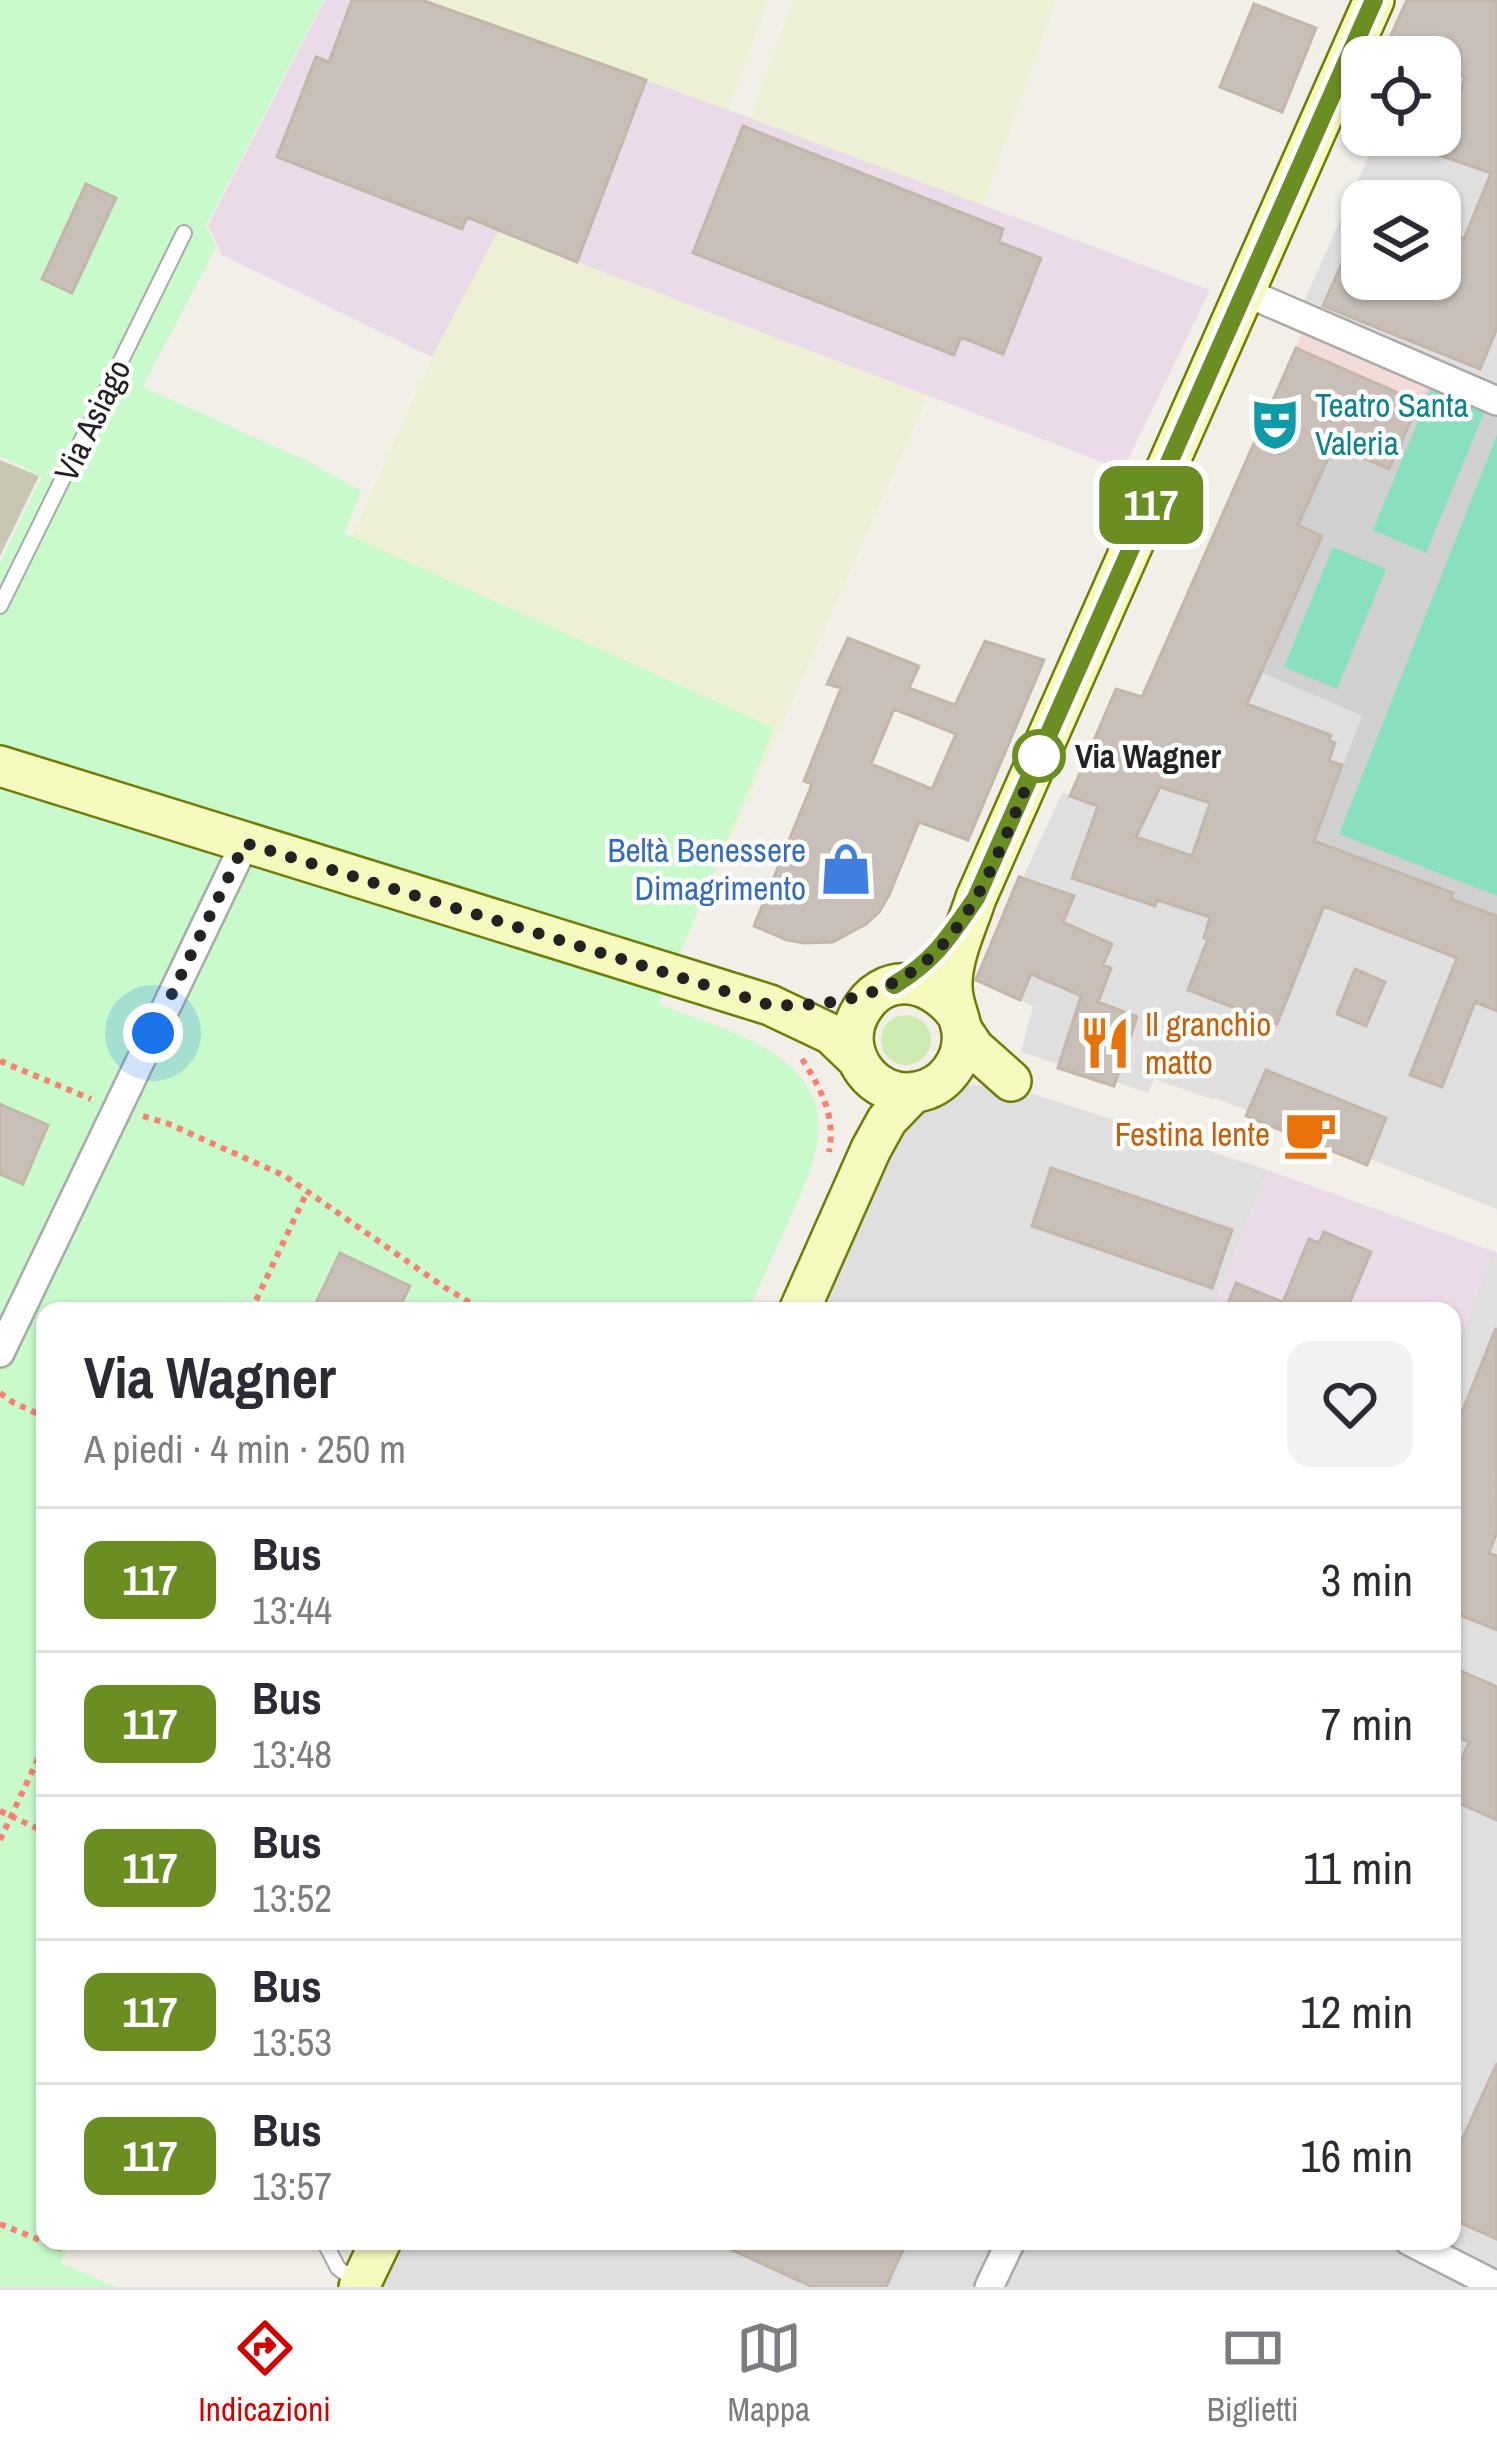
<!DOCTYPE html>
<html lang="it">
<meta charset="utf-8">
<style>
body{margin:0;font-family:"Archivo Narrow",sans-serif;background:#f2f2f3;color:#2b2b33;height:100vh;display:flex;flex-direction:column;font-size:45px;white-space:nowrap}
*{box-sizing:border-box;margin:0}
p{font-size:39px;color:#7c7c81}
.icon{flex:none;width:66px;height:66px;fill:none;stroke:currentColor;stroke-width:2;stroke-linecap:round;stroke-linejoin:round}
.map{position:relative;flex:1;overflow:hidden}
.drawer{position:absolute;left:36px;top:1302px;width:1425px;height:948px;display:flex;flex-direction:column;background:#fff;border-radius:24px;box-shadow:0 3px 9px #0004}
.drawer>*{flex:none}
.badge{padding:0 24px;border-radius:18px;font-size:42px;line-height:78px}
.fabs{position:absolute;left:1341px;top:36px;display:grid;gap:24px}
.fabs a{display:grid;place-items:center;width:120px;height:120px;border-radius:24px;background:#fff;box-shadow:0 3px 9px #0004;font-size:60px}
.you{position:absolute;width:60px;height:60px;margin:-30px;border:9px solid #fff;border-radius:50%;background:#1a73e8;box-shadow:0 0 0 18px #1a73e833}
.map>.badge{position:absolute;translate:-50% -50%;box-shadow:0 0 0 6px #fff}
.round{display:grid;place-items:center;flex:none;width:126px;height:126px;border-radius:24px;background:#f2f2f3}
.head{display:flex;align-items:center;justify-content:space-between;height:204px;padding:0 48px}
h1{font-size:57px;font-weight:800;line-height:90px}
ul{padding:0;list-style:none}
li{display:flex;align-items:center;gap:36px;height:144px;padding:0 48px;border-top:3px solid #e1e1e2}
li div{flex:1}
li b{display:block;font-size:45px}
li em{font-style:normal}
li .badge{min-width:132px;font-weight:700;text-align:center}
.tab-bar{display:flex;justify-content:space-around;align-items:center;height:168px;border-top:3px solid #e1e1e2;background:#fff;font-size:33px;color:#7c7c81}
.tab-bar a{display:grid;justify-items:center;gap:6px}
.tab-bar .current{color:#d40000}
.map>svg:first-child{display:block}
.residential{fill:#e0dfdf;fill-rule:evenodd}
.commercial{fill:#f2dad9}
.industrial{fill:#ebdbe8}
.religious{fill:#d0d0d0}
.construction{fill:#c7c7b4}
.farmland{fill:#eef0d5}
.grass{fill:#cdebb0}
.park{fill:#c8facc}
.pitch{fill:#88e0be}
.building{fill:#c7bfb8;stroke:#c4b6ab;stroke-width:3;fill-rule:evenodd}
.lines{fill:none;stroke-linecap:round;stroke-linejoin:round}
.lane-casing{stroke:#a9a9a9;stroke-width:18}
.street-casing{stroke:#a9a9a9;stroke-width:32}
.secondary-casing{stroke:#707d05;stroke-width:44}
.path{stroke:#fa8072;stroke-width:6;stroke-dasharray:6 6;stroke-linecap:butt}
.lane{stroke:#fff;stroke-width:14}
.street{stroke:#fff;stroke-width:27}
.secondary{stroke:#f7fabf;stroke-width:39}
.line-casing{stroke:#fff;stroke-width:27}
.line{stroke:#6b8e23;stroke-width:18}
.walk{stroke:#222;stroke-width:12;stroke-dasharray:0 21.6}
.stop-dot{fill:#fff;stroke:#6b8e23;stroke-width:6}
.labels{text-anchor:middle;stroke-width:9;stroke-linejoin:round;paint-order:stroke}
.culture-label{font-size:33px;fill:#0d838f;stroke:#fff;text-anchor:start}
.street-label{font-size:33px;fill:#222;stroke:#fff}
.stop-label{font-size:33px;font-weight:bold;fill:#222;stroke:#fff;text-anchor:start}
.shop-label{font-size:33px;fill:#366cbe;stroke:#fff;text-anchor:end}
.food-label{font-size:33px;fill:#c56008;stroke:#fff;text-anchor:start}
</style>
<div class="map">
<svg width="1497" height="2287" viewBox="0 0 1497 2287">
<rect width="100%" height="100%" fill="#f2efe9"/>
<path class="residential" d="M1407 0H1497V393L1301 308 1378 135H1440V57H1381ZM1362 201H1440V279H1362Z
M1262 672 1363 717 1315 841 1453 893 1497 916V1209L1370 1159 1367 1165 1247 1116 1248 1111 1216 1098 1214 1100 1154 1079 1148 1093 1116 1082 1114 1086 1058 1068V1064L1021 1052 1033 1006 974 979 1019 878H1023L1062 793 1070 795 1116 689 1144 697Z
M955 1084 1012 1087 1268 1170 1211 1311H806L896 1118Z
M1493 1251 1497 1253V2287H364L387 2241H1452V1359Z"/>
<path class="commercial" d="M1305 326 1432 380 1422 403 1418 402 1389 469 1266 415Z"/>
<path class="industrial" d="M325 0H424L646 79 1210 290 1123 470 577 262 499 230 432 357 222 255 208 225Z
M1268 1170 1493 1251 1452 1359V1311H1211Z"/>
<path class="religious" d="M1432 380 1497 408V916L1451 899 1452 893 1314 841 1362 716 1238 662 1224 690 1158 660 1258 435 1269 417 1389 469 1419 402H1422Z"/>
<path class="construction" d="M0 460 39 476 0 556Z"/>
<path class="farmland" d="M426 0H768L728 110Z
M793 0H1056L983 205 750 118Z
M499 229 577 262 928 396 685 942 234 800 432 357Z"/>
<path class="grass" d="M881 1040a25 25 0 1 1 50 0a25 25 0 1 1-50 0Z"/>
<path class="park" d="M0 0H324L206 225 216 247 143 387 307 461 362 491 344 533 774 728 659 1004C699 1020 744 1032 779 1057 846 1106 813 1166 787 1225 774 1254 761 1282 748 1311H45V2241H70L61 2263 116 2287H0V563L42 476 0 456Z"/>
<path class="pitch" d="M1431 390 1484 413 1426 553 1373 530Z
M1497 435V896L1339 834Z
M1333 547 1386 569 1337 689 1284 667Z"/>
<path class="building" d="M352 0H422L646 80 577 262 467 217 462 229 277 157 316 57 329 62Z
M1407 0H1497V328L1480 369 1323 306 1361 220 1362 279H1426L1440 285V230L1464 239 1491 173 1393 139 1394 135H1443L1465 78 1440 67V57H1381Z
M1254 4 1316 28 1282 112 1220 87Z
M743 126 1003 229 999 242 1041 258 1003 354 961 337 954 355 693 253Z
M86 184 116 198 72 293 42 279Z
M1296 348 1419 402 1389 469 1334 445 1298 525 1322 536 1247 704 1331 735 1329 740 1335 743 1329 761 1342 765 1314 841 1453 893 1451 899 1497 916V1011L1475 1002 1442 1087 1410 1075 1457 958 1324 906 1277 1024 1188 990 1208 939 1204 938 1210 917 1157 900 1155 906 1072 878 1098 806 1070 796 1116 689 1142 697ZM1160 787 1210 803 1192 856 1136 837Z
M848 638 919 666 909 688 955 705 985 641 1044 660 968 840 919 822 889 895 879 912 866 924 833 942 804 943 787 940 754 926 812 784 804 781 841 688 827 684ZM894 709 956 734 932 789 871 764Z
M1019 877 1074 896 1063 922 1112 944 1103 965 1111 968 1098 1002 1137 1017 1114 1086 1058 1068 1081 996 1031 974 1020 1000 976 980Z
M1355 969 1385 982 1366 1026 1337 1014Z
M1266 1070 1386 1118 1367 1165 1246 1116Z
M0 1104 48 1125 23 1184 0 1174Z
M1051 1168 1232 1230 1212 1288 1032 1226Z
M1324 1232 1371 1252 1346 1311H1225L1236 1283 1283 1302 1309 1239 1319 1243Z
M340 1253 410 1286 398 1311H312Z
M1496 1328 1497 1532 1489 1553 1497 1556V1630L1452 1612V1437Z
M1452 1667 1497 1687V1820L1452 1800V1781L1469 1742 1452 1735Z
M1497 2063V2239L1452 2219V2162Z
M712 2241H907L886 2287H813Z"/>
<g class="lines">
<g class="lane-casing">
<path id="lane" d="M0 606 184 233
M324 2241 338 2268 358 2283"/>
</g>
<g class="street-casing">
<path id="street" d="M1245 292 1497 401
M0 1353 245 843
M1409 2241 1497 2286
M989 2287 1011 2241"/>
</g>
<g class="secondary-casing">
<path id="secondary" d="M0 766 770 1005 831 1034 856 1058
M956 1013C930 978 882 970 859 1014 839 1052 873 1100 916 1092 944 1088 965 1061 962 1032 960 1017 952 1003 952 987 951 958 967 926 976 898L1374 0
M962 1030 974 1048 1011 1081
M799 1311 871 1149 887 1120 913 1093
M359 2287 381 2241"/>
</g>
<path class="path" d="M802 1059C821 1089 836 1116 829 1152
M0 1061 91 1099
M143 1116 169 1124 285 1176 444 1287 484 1311
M251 1311 307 1192
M0 1393 14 1403 45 1417
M0 1811 45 1832
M0 1840 45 1744
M0 2224 64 2250"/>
<use href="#lane" class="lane"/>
<use href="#street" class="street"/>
<use href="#secondary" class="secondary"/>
</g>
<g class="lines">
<g class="line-casing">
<path id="line" d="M894 985C935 960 949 937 976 898L1374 0"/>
</g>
<use href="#line" class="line"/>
<path class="walk" d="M153 1033 245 843 770 1005C951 1012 979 898 1039 756"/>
</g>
<defs>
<g id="theatre-bare" transform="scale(4.14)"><path d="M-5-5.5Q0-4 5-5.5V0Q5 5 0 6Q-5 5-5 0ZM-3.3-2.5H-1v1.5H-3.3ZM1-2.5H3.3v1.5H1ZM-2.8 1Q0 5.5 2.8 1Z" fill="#0f9aa8" stroke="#fff" stroke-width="2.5" paint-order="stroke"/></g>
<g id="shop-bare" transform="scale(4.14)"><path d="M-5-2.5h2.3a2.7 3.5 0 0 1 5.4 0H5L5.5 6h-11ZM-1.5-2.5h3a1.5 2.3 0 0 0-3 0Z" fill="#3f7fe0" stroke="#fff" stroke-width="2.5" paint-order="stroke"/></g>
<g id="restaurant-bare" transform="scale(4.14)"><path d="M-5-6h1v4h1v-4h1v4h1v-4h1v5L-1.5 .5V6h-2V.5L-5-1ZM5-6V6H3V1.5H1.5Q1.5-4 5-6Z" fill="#e8710a" stroke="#fff" stroke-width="2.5" paint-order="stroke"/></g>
<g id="cafe-bare" transform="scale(4.14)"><path d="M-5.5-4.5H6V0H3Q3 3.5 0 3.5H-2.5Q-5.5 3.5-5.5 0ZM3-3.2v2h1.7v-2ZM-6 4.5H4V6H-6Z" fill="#e8710a" stroke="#fff" stroke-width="2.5" paint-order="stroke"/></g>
</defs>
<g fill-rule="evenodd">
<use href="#theatre-bare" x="1275" y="424"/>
<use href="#shop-bare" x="846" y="869"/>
<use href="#restaurant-bare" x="1105" y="1043"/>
<use href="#cafe-bare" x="1310" y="1134"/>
</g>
<circle class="stop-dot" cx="1039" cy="756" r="24"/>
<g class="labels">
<g class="culture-label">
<text x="1315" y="417">Teatro Santa<tspan x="1315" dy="38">Valeria</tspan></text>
</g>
<g class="street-label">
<text transform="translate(92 420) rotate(-64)" y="12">Via Asiago</text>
</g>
<g class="stop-label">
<text x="1075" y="768">Via Wagner</text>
</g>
<g class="shop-label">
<text x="806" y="862">Beltà Benessere<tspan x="806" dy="38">Dimagrimento</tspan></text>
</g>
<g class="food-label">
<text x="1145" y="1036">Il granchio<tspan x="1145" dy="38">matto</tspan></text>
<text x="1270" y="1146" text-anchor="end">Festina lente</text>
</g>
</g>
</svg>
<div class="fabs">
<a><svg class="icon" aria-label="locate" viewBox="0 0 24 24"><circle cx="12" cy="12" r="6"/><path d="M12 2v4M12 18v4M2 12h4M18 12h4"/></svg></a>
<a><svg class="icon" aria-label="layers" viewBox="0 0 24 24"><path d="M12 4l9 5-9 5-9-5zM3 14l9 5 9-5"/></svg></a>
</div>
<div class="you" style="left:153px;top:1033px"></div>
<b class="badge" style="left:1151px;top:505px;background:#6b8e23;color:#fff">117</b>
<section class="drawer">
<div class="head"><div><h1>Via Wagner</h1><p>A piedi · 4 min · 250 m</p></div><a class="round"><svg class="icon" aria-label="heart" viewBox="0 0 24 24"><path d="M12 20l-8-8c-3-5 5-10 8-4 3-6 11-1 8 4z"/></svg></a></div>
<ul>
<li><span class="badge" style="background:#6b8e23;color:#fff">117</span><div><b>Bus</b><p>13:44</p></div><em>3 min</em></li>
<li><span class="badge" style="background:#6b8e23;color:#fff">117</span><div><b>Bus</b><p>13:48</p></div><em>7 min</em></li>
<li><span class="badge" style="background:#6b8e23;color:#fff">117</span><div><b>Bus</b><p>13:52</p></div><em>11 min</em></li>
<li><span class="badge" style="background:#6b8e23;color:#fff">117</span><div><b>Bus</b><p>13:53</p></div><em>12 min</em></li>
<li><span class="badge" style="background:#6b8e23;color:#fff">117</span><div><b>Bus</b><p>13:57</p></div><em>16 min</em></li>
</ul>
</section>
</div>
<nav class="tab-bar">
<a class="current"><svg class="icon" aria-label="directions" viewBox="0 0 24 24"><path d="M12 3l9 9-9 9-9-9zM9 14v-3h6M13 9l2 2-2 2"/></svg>Indicazioni</a>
<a><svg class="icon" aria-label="map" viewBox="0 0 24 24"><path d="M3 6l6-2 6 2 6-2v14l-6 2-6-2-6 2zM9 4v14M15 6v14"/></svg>Mappa</a>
<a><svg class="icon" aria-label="tickets" viewBox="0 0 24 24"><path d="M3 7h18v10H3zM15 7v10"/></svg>Biglietti</a>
</nav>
